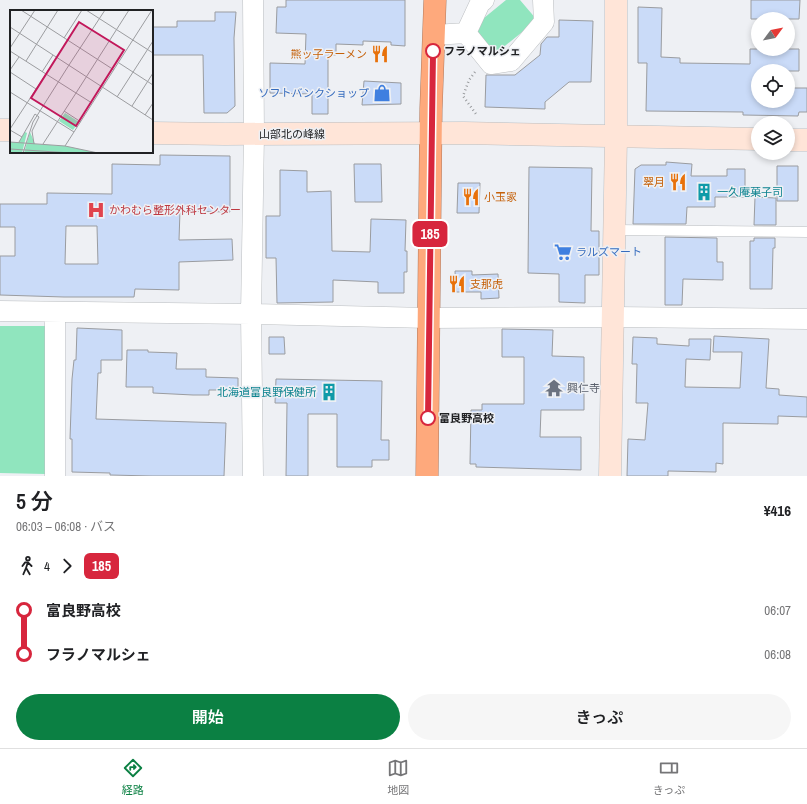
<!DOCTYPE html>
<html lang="ja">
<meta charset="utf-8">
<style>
body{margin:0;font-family:"Archivo Narrow","Noto Sans JP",sans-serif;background:#f6f6f6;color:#202124;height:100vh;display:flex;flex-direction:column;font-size:15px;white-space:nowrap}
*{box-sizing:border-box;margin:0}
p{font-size:13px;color:#757577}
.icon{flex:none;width:22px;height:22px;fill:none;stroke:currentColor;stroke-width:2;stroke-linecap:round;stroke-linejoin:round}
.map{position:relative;height:476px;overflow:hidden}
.panel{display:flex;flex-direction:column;background:#fff;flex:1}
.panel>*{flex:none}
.badge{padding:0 8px;border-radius:6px;font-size:14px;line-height:26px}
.needle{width:26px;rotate:58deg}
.controls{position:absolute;left:751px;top:12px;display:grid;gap:8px}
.controls a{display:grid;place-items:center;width:44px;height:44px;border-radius:50%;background:#fff;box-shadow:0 2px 6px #0003;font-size:20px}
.map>.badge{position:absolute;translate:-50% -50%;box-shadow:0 0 0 2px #fff}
.legs{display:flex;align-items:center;gap:6px;height:44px;padding:0 16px;font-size:13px}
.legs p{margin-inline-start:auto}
.headline{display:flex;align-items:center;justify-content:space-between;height:68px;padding:0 16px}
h1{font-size:22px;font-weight:600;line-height:30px}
.cta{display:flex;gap:8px;margin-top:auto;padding:8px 16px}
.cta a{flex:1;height:46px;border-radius:24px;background:#0b8043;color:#fff;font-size:16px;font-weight:600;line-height:46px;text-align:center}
.cta a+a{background:#f6f6f6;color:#202124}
ul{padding:0 16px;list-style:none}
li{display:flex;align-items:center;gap:14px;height:44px;font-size:15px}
li i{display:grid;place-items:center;width:6px;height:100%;margin:0 5px;background:currentColor}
li i::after{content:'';width:10px;height:10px;margin:-5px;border:3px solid;border-radius:50%;background:#fff}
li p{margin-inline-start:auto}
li:first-child i{background:linear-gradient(#0000 50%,currentColor 0)}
li:last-child i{background:linear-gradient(currentColor 50%,#0000 0)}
.dock{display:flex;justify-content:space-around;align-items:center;height:56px;border-top:1px solid #e0e0e0;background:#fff;font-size:11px;color:#757577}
.dock a{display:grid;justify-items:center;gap:2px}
.dock .on{color:#0b8043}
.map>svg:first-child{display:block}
.green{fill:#90e5be}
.building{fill:#cadbf8;stroke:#9a9ca0;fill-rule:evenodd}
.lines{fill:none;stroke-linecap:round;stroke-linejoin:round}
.lane-casing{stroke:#bbbec1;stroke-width:11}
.street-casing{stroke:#bbbec1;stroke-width:21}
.secondary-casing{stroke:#bbbec1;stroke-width:23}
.highway-casing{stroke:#b0795d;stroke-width:23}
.path{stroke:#96989b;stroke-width:2.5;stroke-dasharray:1 3;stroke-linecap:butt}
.lane{stroke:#fff;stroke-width:10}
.street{stroke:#fff;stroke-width:20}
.secondary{stroke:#ffe5d8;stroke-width:22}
.highway{stroke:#fea97c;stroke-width:22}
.line-1-casing{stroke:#fff;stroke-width:9}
.line-1{stroke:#d7263d;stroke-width:6}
.stop-1-dot{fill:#fff;stroke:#d7263d;stroke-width:2}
.labels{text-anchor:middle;stroke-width:3;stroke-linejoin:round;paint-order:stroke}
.stop-label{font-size:11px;font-weight:bold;fill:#202123;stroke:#eef0f4;text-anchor:start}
.food-label{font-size:11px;fill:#c56008;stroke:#eef0f4;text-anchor:end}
.shop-label{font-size:11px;fill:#366cbe;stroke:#eef0f4;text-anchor:end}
.street-label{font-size:11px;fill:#202123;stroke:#eef0f4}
.culture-label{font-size:11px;fill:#0d838f;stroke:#eef0f4;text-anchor:start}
.health-label{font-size:11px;fill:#be3a42;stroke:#eef0f4;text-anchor:start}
.worship-label{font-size:11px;fill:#5b616d;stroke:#eef0f4;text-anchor:start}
.inset-road{fill:none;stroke:#9c9da0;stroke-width:1}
.view{fill:#c2185b;fill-opacity:0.15;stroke:#c2185b;stroke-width:2}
.inset-edge{fill:none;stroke:#202123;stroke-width:2}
</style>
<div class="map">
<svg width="807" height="476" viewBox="0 0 807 476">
<rect width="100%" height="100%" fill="#eef0f4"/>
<path class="green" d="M506 0H520L537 20 495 54 473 27Z
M0 326H45V474L0 473Z"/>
<path class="building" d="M286 0H405V46L391 45V42L363 41V45L336 44V55H328V114H312V94L270 93V63L305 64 306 34 276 33 277 7H286Z
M751 0H800L799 19H751Z
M638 7 662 8 661 57 680 58V63L750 64V49H799V71H758V101H788V88H807V112H799L798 116 743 115V112L646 111 647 63H638Z
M215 12H236L234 38 235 106 227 113H204L203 55H152V27H177V21H215Z
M559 20 593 21 591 82H569L545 102V109L485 107 486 75H515L540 55 541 44 547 37H559Z
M364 81 401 83V104L362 105Z
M160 155 230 156V212L180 211 179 240 232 239 233 260 179 262V290L135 289 134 297H64L0 295V256H15V227H0V204H47V193L112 194V164L160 165ZM66 226H97L98 264H65Z
M666 162 692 164 691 176H727V169H745V197H715V207H687L686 224H633L635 169 641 165H666Z
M354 164H381L382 202H355Z
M777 166H798V201H777Z
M529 167 592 168 591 231H599V275H585V303L559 302V274L528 273Z
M280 170 307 171V192L331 191 332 251 370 252 371 219 406 220 405 251H407V272H404V293H378V282L333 280V302L277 303 276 258H266V216H280Z
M458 183H480L479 213H457Z
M755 197 776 198V225H754Z
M665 237 717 238V262H723V280L683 279 682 305H665Z
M754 238H775V248H773L772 289H750V241H754Z
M455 271H472V275L498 274 499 298 481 299V292H456Z
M77 328 122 330V360H101V373H98L96 419 226 423 224 476H152L110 475V473L72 472V439H70L72 379 74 360H76Z
M502 329 553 330 552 356 584 357V410H541L540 437H581V470L476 467V464H470L471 410H482V404H524V357H502Z
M714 336 769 339 766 388 779 389V395L807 397V417L778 416V424L723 423V464L716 463V472L668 471V476H627L628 439 645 440 648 403H636L637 364H632L633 337 657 338V344L689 346V339H711L710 360 686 359 685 387 740 388 742 352H713Z
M269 337H284L285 354H269Z
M127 350H148V352L177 353 176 369H206V377L238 378V390H209V395H193L153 393V387H126Z
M276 379 382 381 381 440H389V460H372V467H337V414H308V476H286L287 403H275Z"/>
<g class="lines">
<g class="lane-casing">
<path id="lane" d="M614 230 807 232"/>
</g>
<g class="street-casing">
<path id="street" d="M253 0 254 134 251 314 429 318 613 317 807 319
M466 33 491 64 511 61 544 22 543 0
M434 35 466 33 480 3 484 0
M0 311 251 314 253 476
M55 312V476"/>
</g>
<g class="secondary-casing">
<path id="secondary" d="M0 130H11
M152 133 225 134 464 133 758 139
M788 140H807
M610 476 616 137V0"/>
</g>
<g class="highway-casing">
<path id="highway" d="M427 476 431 109 435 0"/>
</g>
<path class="path" d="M475 72 469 80 463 96 476 114"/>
<use href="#lane" class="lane"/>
<use href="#street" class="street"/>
<use href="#secondary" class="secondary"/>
<use href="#highway" class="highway"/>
</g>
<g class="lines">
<g class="line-1-casing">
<path id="line-1" d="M428 418 433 51"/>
</g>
<use href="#line-1" class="line-1"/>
</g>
<defs>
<g id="restaurant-bare" transform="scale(1.38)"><path d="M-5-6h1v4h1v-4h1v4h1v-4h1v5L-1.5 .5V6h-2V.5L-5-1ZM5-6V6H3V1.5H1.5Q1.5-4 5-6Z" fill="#e8710a" stroke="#eef0f4" stroke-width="2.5" paint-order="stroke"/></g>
<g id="shop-bare" transform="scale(1.38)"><path d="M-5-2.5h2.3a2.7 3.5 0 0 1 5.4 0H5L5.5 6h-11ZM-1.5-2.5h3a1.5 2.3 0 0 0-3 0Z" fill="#3f7fe0" stroke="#eef0f4" stroke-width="2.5" paint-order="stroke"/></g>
<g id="building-bare" transform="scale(1.38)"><path d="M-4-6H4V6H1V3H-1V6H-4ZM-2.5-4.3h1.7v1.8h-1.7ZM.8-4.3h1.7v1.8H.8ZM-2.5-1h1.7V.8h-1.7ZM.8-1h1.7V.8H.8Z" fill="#0f9aa8" stroke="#eef0f4" stroke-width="2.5" paint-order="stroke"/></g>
<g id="hospital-bare" transform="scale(1.38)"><path d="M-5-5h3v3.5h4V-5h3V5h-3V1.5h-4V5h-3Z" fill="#e0444e" stroke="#eef0f4" stroke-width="2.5" paint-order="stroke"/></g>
<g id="supermarket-bare" transform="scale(1.38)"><path d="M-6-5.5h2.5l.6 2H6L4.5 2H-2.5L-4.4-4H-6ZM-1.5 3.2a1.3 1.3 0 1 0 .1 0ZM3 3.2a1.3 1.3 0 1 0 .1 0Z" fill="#3f7fe0" stroke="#eef0f4" stroke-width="2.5" paint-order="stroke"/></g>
<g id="temple-bare" transform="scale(1.38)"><path d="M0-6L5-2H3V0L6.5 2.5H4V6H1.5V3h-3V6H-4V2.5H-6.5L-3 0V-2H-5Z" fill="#6b7280" stroke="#eef0f4" stroke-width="2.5" paint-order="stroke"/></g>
</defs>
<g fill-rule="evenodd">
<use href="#restaurant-bare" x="380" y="54"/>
<use href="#shop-bare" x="382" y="93"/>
<use href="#restaurant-bare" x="678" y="182"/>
<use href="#building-bare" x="704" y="192"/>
<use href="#restaurant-bare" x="471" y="197"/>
<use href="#hospital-bare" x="96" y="210"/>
<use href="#supermarket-bare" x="563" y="252"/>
<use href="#restaurant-bare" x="457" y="284"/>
<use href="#temple-bare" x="554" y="388"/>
<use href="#building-bare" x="329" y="392"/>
</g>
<g class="stop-1-dot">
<circle cx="433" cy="51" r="7"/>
<circle cx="428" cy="418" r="7"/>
</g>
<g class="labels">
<g class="stop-label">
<text x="444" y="55">フラノマルシェ</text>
<text x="439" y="422">富良野高校</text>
</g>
<g class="food-label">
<text x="367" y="58">熊ッ子ラーメン</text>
<text x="665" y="186">翠月</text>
<text x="484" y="201" text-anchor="start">小玉家</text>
<text x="470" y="288" text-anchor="start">支那虎</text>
</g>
<g class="shop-label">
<text x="369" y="97">ソフトバンクショップ</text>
<text x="576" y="256" text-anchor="start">ラルズマート</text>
</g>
<g class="street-label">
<text x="292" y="138">山部北の峰線</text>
</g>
<g class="culture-label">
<text x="717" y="196">一久庵菓子司</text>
<text x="316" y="396" text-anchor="end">北海道富良野保健所</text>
</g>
<g class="health-label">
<text x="109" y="214">かわむら整形外科センター</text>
</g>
<g class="worship-label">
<text x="567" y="392">興仁寺</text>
</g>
</g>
<g transform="translate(10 10)">
<rect width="143" height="143" fill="#eef0f4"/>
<path d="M55 103 69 112 63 120 49 111ZM15 122 17 123 12 143H0V132H9ZM20 122 25 134 55 136 88 143H14Z" fill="#90e5be"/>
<path class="inset-road" d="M11 0 104 60M76 0 143 43M0 17 143 110M54 28 72 0M0 38 25 0M0 41 36 64M16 51 48 0M109 53 143 75M59 55 95 0M0 60 9 47M0 62 26 79M32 62 43 45M0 82 64 122M107 87 143 31M122 96 143 63M54 101 71 112M135 105 143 93M0 119 36 64 66 83 119 0M0 120 12 127M0 132 55 136 88 143M9 132 25 104 29 107 22 121 24 134M33 134 66 83 82 93M55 136 142 0M0 139 61 143M13 143 23 112 59 55"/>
<path class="view" d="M69 12 114 40 66 116 21 88Z"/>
<rect width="143" height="143" class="inset-edge"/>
</g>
</svg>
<div class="controls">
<a><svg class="needle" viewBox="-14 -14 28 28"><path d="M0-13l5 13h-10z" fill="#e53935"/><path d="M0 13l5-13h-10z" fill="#757577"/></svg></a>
<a><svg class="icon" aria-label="locate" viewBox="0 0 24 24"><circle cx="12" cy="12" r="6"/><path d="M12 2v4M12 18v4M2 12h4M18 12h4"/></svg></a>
<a><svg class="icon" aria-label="layers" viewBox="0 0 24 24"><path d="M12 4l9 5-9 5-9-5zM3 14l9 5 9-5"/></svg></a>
</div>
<b class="badge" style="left:430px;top:234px;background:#d7263d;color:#fff">185</b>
</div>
<section class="panel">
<div class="headline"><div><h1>5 分</h1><p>06:03 – 06:08 · バス</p></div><b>¥416</b></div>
<div class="legs"><svg class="icon" aria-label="walk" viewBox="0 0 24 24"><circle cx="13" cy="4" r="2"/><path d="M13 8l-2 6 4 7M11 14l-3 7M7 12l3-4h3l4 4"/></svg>4<svg class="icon" aria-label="forward" viewBox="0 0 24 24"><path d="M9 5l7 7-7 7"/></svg><b class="badge" style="background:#d7263d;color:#fff">185</b></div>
<ul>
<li><i style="color:#d7263d"></i><b>富良野高校</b><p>06:07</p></li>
<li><i style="color:#d7263d"></i><b>フラノマルシェ</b><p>06:08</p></li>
</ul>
<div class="cta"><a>開始</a><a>きっぷ</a></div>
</section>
<nav class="dock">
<a class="on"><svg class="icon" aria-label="directions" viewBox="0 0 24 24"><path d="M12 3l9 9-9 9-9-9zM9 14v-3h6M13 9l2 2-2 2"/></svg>経路</a>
<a><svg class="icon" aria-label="map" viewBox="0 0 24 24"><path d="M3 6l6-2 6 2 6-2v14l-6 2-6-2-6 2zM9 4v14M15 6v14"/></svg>地図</a>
<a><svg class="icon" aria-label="tickets" viewBox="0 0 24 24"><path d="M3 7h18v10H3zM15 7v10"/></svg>きっぷ</a>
</nav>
